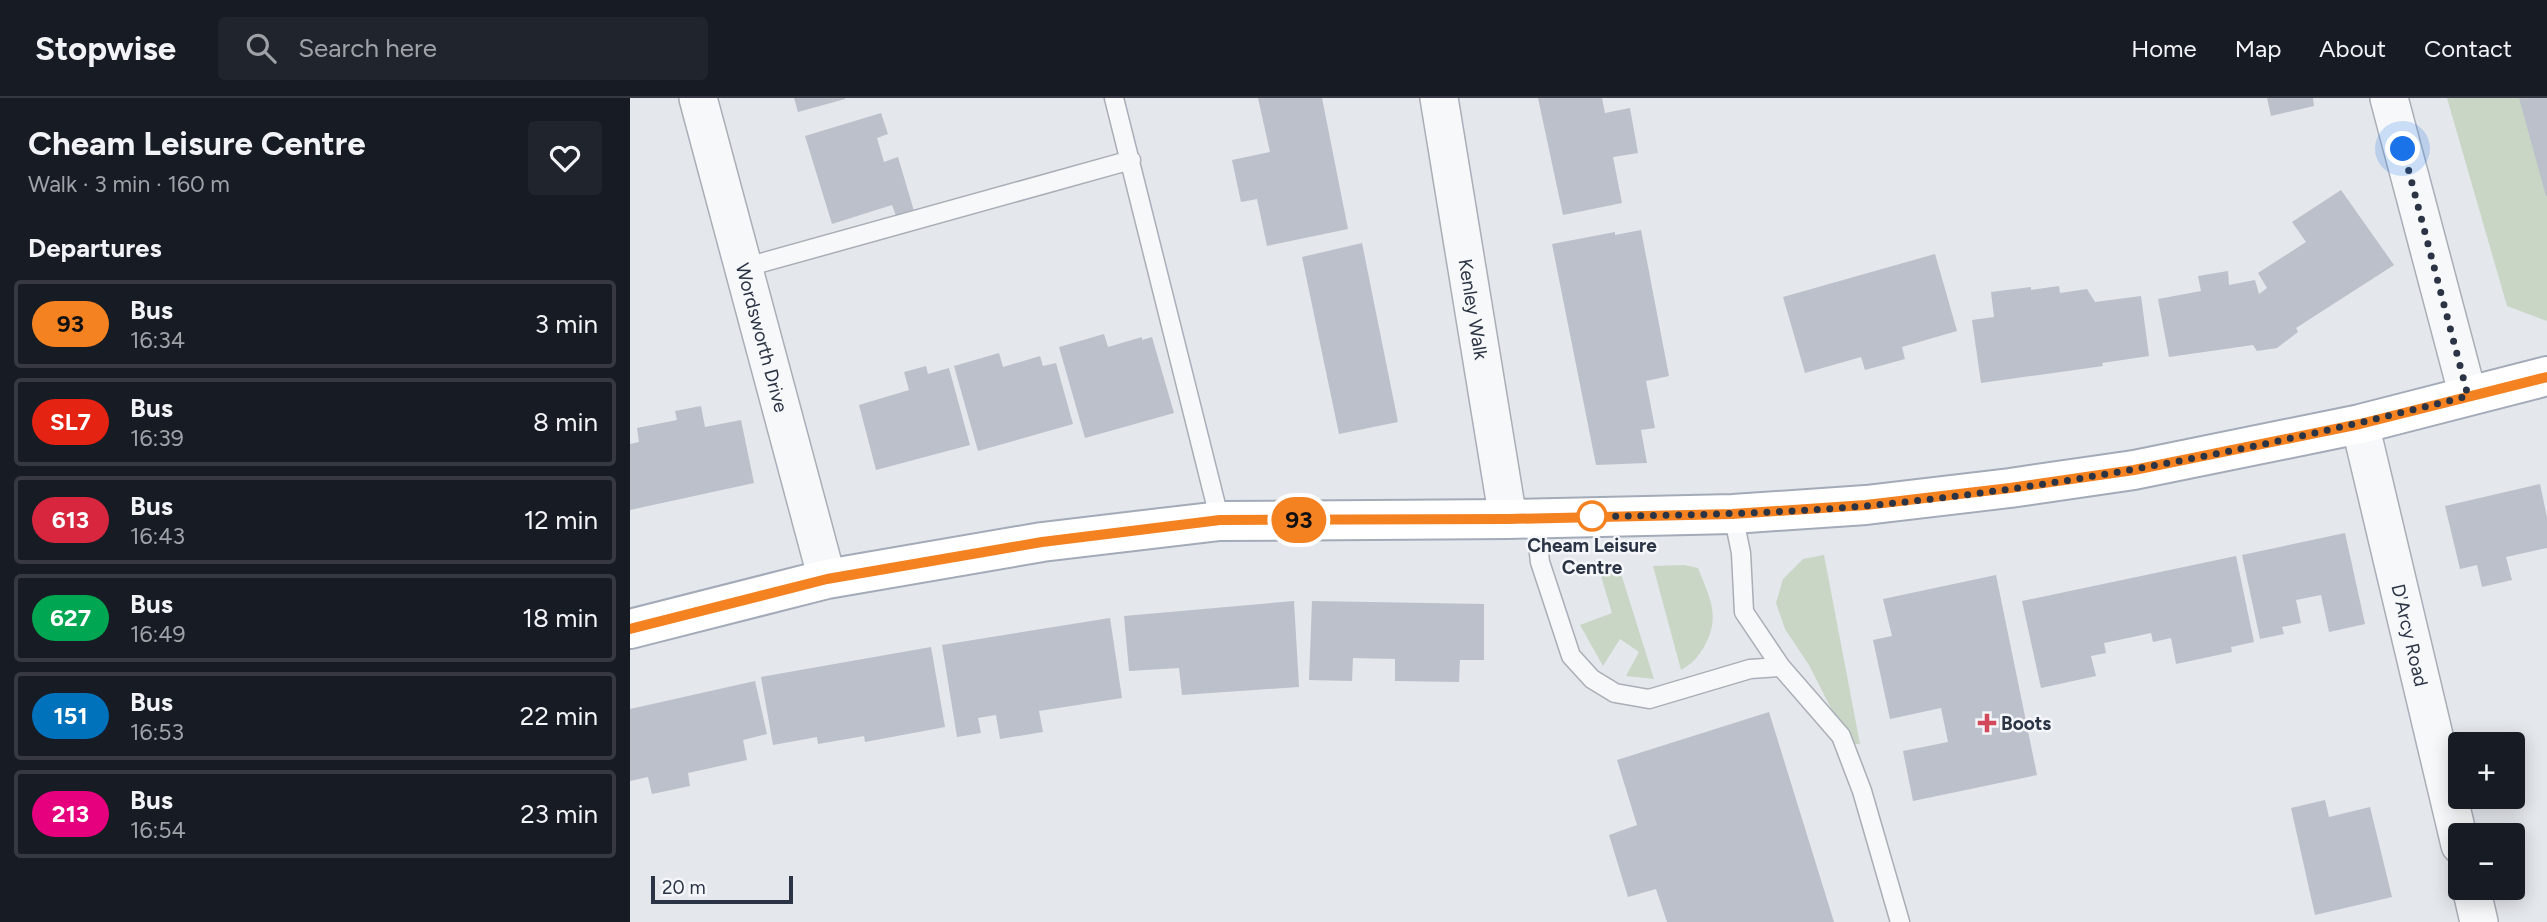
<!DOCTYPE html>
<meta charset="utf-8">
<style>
body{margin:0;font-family:Figtree,sans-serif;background:#20242c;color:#f1f3f6;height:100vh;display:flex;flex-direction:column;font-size:26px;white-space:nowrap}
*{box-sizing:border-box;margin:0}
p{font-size:23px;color:#9ea1a6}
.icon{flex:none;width:38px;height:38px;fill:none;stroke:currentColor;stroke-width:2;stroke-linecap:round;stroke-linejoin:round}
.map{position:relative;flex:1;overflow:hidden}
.drawer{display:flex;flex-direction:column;background:#171b24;width:630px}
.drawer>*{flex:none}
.badge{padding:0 14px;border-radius:23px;font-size:24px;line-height:46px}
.tools{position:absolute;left:1818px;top:634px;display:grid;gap:14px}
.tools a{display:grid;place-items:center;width:77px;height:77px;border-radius:7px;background:#171b24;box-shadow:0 4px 18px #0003;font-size:35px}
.scale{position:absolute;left:21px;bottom:18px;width:142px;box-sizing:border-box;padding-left:7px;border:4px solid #2b3445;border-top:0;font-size:19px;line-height:24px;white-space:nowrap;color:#2b3445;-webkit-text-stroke:5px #f4f6f9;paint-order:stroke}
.you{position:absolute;width:35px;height:35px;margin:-18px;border:5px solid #fff;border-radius:50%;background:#1a73e8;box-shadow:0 0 0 10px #1a73e833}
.map>.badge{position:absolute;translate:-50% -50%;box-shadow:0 0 0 4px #fff}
h2{padding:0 28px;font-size:26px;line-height:63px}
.round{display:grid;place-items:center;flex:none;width:74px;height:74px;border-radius:7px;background:#20242c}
.overview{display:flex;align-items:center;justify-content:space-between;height:119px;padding:0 28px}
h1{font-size:33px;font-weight:700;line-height:52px}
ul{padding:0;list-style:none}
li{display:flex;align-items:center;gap:21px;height:88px;margin:0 14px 10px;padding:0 14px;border:4px solid #363941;border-radius:7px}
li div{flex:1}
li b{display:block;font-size:26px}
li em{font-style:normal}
li .badge{min-width:77px;font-weight:700;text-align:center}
header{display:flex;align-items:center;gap:42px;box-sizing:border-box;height:98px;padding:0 35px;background:#171b24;border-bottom:2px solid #363941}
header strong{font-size:33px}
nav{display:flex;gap:38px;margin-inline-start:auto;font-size:24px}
.search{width:490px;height:63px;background:#20242c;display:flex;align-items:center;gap:18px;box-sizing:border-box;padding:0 24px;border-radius:7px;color:#9ea1a6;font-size:26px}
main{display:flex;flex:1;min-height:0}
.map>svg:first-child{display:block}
.green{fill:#c9d6c5}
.building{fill:#bbc0ca}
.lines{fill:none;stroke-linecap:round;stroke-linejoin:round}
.service-casing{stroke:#a9aeb7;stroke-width:21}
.minor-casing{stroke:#a9aeb7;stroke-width:40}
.primary-casing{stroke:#a3abb8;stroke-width:42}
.service{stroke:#f7f8fa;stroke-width:18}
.minor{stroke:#f7f8fa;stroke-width:37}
.primary{stroke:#fff;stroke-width:38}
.line-casing{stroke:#fff;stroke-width:16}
.line{stroke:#f58220;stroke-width:10}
.walk{stroke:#2b3445;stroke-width:7;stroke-dasharray:0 12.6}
.stop-dot{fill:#fff;stroke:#f58220;stroke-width:3.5}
.poi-dot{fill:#d1495b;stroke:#f4f6f9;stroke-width:2.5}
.labels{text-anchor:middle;stroke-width:5;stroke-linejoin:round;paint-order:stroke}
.street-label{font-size:19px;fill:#2b3445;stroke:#f4f6f9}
.stop-label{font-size:19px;font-weight:bold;fill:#2b3445;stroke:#f4f6f9}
.poi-label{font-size:19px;font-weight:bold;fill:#2b3445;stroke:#f4f6f9;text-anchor:start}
</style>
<header>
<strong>Stopwise</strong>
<div class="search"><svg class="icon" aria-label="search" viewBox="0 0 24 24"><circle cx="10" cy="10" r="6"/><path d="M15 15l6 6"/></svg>Search here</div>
<nav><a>Home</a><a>Map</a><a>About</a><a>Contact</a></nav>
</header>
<main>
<section class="drawer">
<div class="overview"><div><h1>Cheam Leisure Centre</h1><p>Walk · 3 min · 160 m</p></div><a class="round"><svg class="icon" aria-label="heart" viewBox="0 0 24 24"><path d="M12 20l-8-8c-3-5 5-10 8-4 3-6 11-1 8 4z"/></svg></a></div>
<h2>Departures</h2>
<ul>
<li><span class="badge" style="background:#f58220;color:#111">93</span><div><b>Bus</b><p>16:34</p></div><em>3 min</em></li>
<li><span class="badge" style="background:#e42313;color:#fff">SL7</span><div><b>Bus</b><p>16:39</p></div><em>8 min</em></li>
<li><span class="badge" style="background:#d7263d;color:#fff">613</span><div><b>Bus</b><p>16:43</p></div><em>12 min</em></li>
<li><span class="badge" style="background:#00a651;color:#fff">627</span><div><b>Bus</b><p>16:49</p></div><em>18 min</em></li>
<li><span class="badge" style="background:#0072bc;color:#fff">151</span><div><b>Bus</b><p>16:53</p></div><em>22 min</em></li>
<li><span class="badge" style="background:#e6007e;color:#fff">213</span><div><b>Bus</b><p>16:54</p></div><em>23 min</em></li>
</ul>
</section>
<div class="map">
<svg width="1917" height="824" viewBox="0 0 1917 824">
<rect width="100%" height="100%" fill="#e4e7ec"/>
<path class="green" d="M1817 0H1917V223L1877 208Z
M1194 457 1230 646H1219L1179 567 1155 531 1146 505 1153 481 1173 461Z
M988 466 1024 581 996 578 1009 554 990 541 973 568 950 527 982 515 968 468Z
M1054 467 1068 470C1080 501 1091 518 1074 549 1067 560 1063 565 1051 572L1023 468Z"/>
<path class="building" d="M164 0H215V1L168 14Z
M628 0H692L718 131 637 148 627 101 611 104 602 62 640 54Z
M908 0H972L975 15 1000 10 1008 55 983 59 992 105 933 117Z
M1637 0H1683L1684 8 1641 18Z
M1889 0H1917V98H1916Z
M251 15 258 36 247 40 254 64 268 59 284 113 266 118 262 107 202 126 175 38Z
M1711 92 1764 167 1666 230 1668 234 1647 250 1627 253 1623 247 1539 259 1528 201 1571 193 1568 178 1598 173 1599 187 1625 182 1629 196 1637 190 1628 175 1676 144 1662 124Z
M1011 132 1039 278 1016 283 1025 330 1011 332 1017 365 966 367 922 146 985 134V137Z
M732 145 768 324 709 336 672 159Z
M1305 156 1327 233 1272 249 1275 261 1235 272 1231 259 1175 275 1153 199Z
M1429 188 1430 195 1457 191 1465 204 1511 198 1519 258 1472 265 1473 268 1351 285 1342 222 1364 219 1361 194 1401 189V192Z
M474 236 478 249 512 239V242L522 239 544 315 455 340 429 249Z
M369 255 373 269 410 258 413 268 426 265 443 326 348 353 324 268Z
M296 268 298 276 319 270 340 347 246 372 229 307 279 292 274 274Z
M71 308 75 329 111 322 124 385 0 412V346L9 344 7 330 47 322 45 313Z
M1910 386 1917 419V450L1876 459 1882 482 1852 489 1847 467 1830 471 1815 408Z
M1715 435 1735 526 1699 534 1691 497 1666 502 1671 525 1652 529 1654 536 1630 541 1612 457Z
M1606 458 1624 544 1601 549 1602 554 1546 566 1541 540 1523 544 1521 535 1498 540 1474 545 1476 555 1461 558 1466 578 1411 590 1392 503Z
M1366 477 1407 677 1283 703 1273 653 1318 644 1311 610 1260 621 1243 542 1262 538 1253 501Z
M664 503 669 589 552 597 549 570 499 573 494 518Z
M682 503 854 506V562H830L829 584 765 583V561L723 560 722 583 679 582Z
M480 520 492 600 409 613 413 634 370 641 366 617 348 620 351 635 327 639 312 547Z
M301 549 315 629 235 644 234 638 188 646 187 639 143 647 131 579Z
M125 583 137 636 113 642 117 662 58 675 60 688 22 696 18 679 0 683V611Z
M1139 614 1204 824H1037L1026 791 998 799 979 737 1007 727 987 662Z
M1695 702 1699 719 1740 709 1762 799 1685 817 1661 710Z"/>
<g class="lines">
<g class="service-casing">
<path id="service" d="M484 0 590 423
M113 170 501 62
M905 419 910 464 941 558 962 581 985 595 1019 601 1120 571 1151 569 1114 514 1111 455 1103 416
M1151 569 1211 638 1232 693 1270 824"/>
</g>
<g class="minor-casing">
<g id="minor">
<path id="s1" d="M68 0 197 481"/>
<path id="s2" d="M809 0 878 421"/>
<path d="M1759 0 1838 298"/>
<path id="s3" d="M1730 326 1830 747"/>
<path d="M1841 789 1849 824"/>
</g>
</g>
<g class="primary-casing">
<path id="primary" d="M0 531 197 481 412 444 590 423 878 421 1103 416 1236 407 1380 390 1504 372 1730 326 1917 278"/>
</g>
<use href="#service" class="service"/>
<use href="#minor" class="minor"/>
<use href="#primary" class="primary"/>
</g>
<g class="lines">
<g class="line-casing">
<path id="line" d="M0 531 197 481 412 444 590 422 878 421 1102 416 1236 407 1380 390 1504 372 1730 326 1917 279"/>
</g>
<use href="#line" class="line"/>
<path class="walk" d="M962 418 955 419C1048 417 1142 416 1235 408 1438 389 1640 349 1838 298L1773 51"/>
</g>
<circle class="stop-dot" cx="962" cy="418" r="14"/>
<path class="poi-dot" d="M1353.5 614.5h7v7h7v7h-7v7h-7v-7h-7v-7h7z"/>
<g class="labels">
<g class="street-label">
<text dy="7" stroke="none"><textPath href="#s2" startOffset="214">Kenley Walk</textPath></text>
<text dy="7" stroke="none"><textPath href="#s1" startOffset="248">Wordsworth Drive</textPath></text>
<text dy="7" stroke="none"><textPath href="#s3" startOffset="217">D'Arcy Road</textPath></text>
</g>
<g class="stop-label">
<text x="962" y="454">Cheam Leisure<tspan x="962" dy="22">Centre</tspan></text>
</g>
<g class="poi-label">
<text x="1371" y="632">Boots</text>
</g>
</g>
</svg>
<div class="tools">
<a>+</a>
<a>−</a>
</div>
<div class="scale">20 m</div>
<div class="you" style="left:1773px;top:51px"></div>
<b class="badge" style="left:669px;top:422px;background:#f58220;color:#111">93</b>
</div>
</main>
